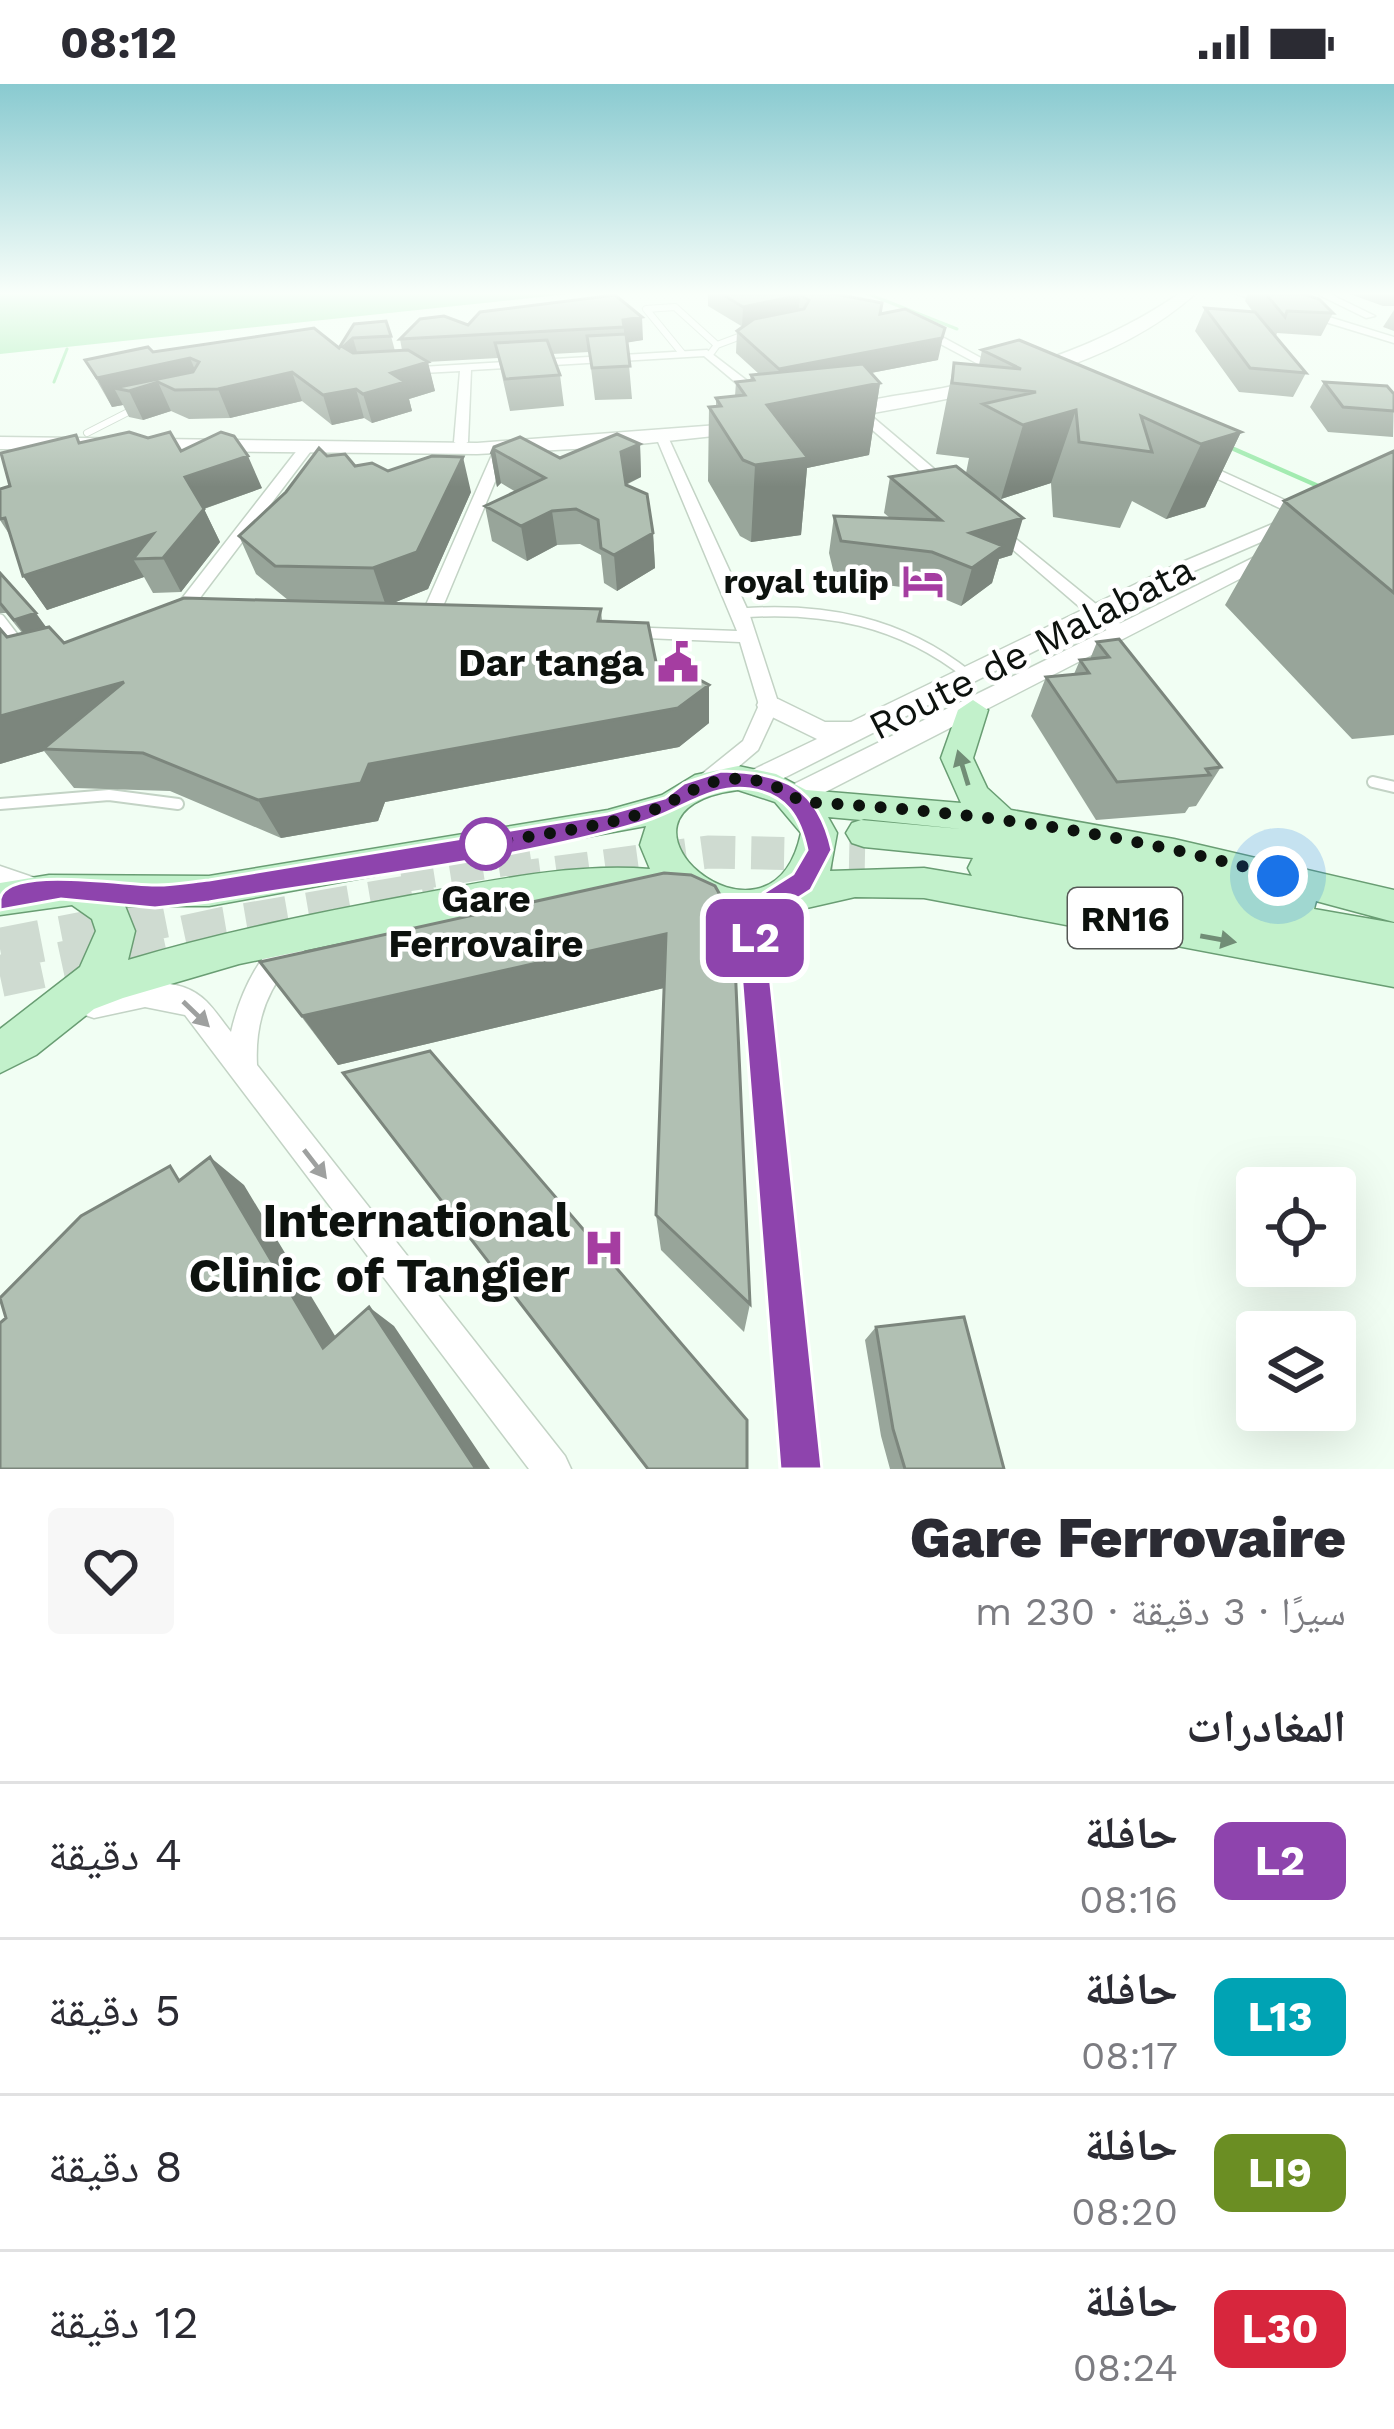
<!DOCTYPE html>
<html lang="ar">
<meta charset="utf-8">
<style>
body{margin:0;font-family:"Work Sans","Noto Naskh Arabic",sans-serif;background:#f7f7f7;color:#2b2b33;direction:rtl;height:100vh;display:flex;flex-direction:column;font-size:45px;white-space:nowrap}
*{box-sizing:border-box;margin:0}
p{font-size:39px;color:#7c7c81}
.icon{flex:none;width:66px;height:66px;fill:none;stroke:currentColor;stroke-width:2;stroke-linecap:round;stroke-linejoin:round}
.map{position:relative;height:1385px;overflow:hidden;direction:ltr}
.details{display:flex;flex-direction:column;background:#fff;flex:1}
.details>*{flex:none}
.badge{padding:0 24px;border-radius:18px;font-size:42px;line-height:78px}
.controls{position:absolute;left:1236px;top:1083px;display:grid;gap:24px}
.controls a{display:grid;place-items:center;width:120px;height:120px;border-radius:12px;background:#fff;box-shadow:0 12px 48px #0002;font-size:60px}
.you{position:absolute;width:60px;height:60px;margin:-30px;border:9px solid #fff;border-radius:50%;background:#1a73e8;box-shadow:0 0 0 18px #1a73e833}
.map>.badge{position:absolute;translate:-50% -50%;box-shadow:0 0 0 6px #fff}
h2{padding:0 48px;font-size:45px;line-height:108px}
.round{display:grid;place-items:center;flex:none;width:126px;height:126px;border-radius:12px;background:#f7f7f7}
.headline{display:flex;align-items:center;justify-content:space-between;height:204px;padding:0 48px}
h1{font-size:57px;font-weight:800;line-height:90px}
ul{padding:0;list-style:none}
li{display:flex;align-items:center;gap:36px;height:156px;padding:0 48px;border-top:3px solid #e1e1e2}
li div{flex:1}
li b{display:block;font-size:45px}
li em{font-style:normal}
li .badge{min-width:132px;font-weight:700;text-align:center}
.status{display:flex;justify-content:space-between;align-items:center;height:84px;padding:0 60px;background:#fff;direction:ltr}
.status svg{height:33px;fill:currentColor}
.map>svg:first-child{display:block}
.water{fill:#9ceaab}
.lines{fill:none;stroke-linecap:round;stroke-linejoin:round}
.stream-far1{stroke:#9ceaab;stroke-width:3}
.stream{stroke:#9ceaab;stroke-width:4.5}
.primary-tunnel-far1{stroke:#cfdbd1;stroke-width:33;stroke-dasharray:33 16;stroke-linecap:butt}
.primary-tunnel{stroke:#cfdbd1;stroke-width:42;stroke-dasharray:42 21;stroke-linecap:butt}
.service-far2-casing{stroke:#c3d3c5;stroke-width:8}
.service-far1-casing{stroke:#c3d3c5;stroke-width:12}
.service-casing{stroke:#c3d3c5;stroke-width:14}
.minor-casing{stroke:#c3d3c5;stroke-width:3}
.tertiary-casing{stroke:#c3d3c5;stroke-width:3}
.secondary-casing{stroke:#c3d3c5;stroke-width:3}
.primary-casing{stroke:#699d73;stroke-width:3}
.service-far2{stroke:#fff;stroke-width:6}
.service-far1{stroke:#fff;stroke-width:9}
.service{stroke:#fff;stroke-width:10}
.minor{fill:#fff;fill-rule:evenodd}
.tertiary{fill:#fff;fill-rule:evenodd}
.secondary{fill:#fff;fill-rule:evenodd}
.primary{fill:#c2f1cb;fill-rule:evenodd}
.wall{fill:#98a59a}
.shaded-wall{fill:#7c867d}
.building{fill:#b1c0b3;stroke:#7c867d;stroke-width:3}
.oneway{fill:#718d76}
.oneway2{fill:#9ea09f}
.line{fill:#8e44ad;stroke:#fff;stroke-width:3}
.walk{stroke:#0d120e;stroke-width:12;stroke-dasharray:0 21.6}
.stop-dot{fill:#fff;stroke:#8e44ad;stroke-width:6}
.labels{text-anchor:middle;stroke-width:9;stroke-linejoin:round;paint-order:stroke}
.far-poi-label{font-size:33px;font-weight:bold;fill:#0d120e;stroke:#fff;text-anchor:end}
.shield{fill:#fff;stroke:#565956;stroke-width:3}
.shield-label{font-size:36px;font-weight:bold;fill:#0d120e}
.street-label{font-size:39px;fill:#0d120e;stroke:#fff}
.poi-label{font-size:39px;font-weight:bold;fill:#0d120e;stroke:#fff;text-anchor:end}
.stop-label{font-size:39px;font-weight:bold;fill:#0d120e;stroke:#fff}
.near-poi-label{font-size:48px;font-weight:bold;fill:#0d120e;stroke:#fff;text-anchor:end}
</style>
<div class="status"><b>08:12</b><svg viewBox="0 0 49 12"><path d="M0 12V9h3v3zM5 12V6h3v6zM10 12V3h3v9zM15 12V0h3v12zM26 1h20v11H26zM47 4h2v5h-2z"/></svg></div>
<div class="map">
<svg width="1394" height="1385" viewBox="0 0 1394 1385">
<rect width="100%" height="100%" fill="#f1fef3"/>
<path class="water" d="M0 209H579L0 270Z"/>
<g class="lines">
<path class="stream-far1" d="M866 209 957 245
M54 298 67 265"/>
<path class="stream" d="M1227 362 1325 405"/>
<path class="primary-tunnel-far1" d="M401 792 534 771
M508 795 708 768 865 771
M423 810 434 808"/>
<path class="primary-tunnel" d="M0 865 184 829
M0 892 223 844 434 808"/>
<g class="service-far2-casing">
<path id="service-far2" d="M682 269 646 225 675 223 717 261
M711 269 717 261 749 249
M87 349 136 324"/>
</g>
<g class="service-far1-casing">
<path id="service-far1" d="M740 529C825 523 900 537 968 591
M0 535 20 561"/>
</g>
<g class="service-casing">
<path id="service" d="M1373 698 1394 703
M0 720 109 711 178 720"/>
</g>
<g class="minor-casing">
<path id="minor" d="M1234 209H1250L1278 219 1273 222Z
M1315 209H1328L1375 232 1366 234Z
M1303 225 1394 253V259L1299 230Z
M916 243H924L1005 287 995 289 916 247Z
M707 266 767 312V318H759L704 272 471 286 468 358 461 362 454 358 460 287 404 290 398 287 404 284Z
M854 324H862L952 400V406H942L854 330Z
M662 349 668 353 749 529 779 621 758 666 711 706 704 708 693 700 697 694 743 657 759 621 740 558 622 553 613 548 622 543 737 547 656 353Z
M302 360 314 363 190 527 189 534H173V526Z
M502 360 509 364 436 539 433 543H421L418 539 495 364Z
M1195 375 1313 429 1315 432 1303 435 1190 382 1188 379Z
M994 437 1123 542V550H1111L989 445V439Z
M0 782 47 798 51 805 47 812 39 815 0 801Z
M717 808 725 811 766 862 820 1385H782L741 865 705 818 709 811Z
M302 842 311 845 314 853C308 865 298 872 289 882 264 910 255 944 257 981L565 1372 571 1385H529L185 931 145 923 94 934 85 931 81 922 85 913C120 900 176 887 206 917 215 926 223 938 231 948 240 909 262 858 302 842Z"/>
</g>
<g class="tertiary-casing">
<path id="tertiary" d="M1296 430 1303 432V440L1187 490 766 703H746L742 696 746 689 817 655 760 627 757 621 760 615H778L825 638H851L1173 482Z
M1277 462 1284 464V472L804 719H784L780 712 784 705Z"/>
</g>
<g class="secondary-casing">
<path id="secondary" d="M1180 209H1196C1104 293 957 313 840 335L831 330C854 314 917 310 948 303 1031 284 1109 258 1180 209Z
M745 339 754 344 751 348 611 363 477 370 0 365V353L477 359Z"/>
</g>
<g class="primary-casing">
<path id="primary" d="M973 616 988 626 973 674 987 704 1011 726 1174 755 1394 806V838L1316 817 1314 825 1394 839V903L924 814 855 813 759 835 724 833 677 815 566 817 465 833 239 880 123 914 94 925 36 971 0 989V945L80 883 96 847 92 835 72 821 0 831V799L49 791 209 792 608 726 662 711 695 691 738 682 776 690 806 706 961 719 941 674 958 626ZM738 706 775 718 801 749C771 891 580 726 738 706ZM828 733 961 745 864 735 852 739 846 749 852 759 864 763 973 774 968 784 972 792 924 784 830 787 837 749ZM646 742 640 761 650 785C570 779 491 797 413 811 317 829 221 848 128 876L135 847 125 822H209Z"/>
</g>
<use href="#service-far2" class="service-far2"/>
<use href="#service-far1" class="service-far1"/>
<use href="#service" class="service"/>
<use href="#minor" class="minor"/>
<use href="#tertiary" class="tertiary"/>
<use href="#secondary" class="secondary"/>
<use href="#primary" class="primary"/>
</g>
<path class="wall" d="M708 209H830L881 230 938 276 871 289 880 299 869 371 807 384 801 451 751 458 740 452 708 397 709 323H716V314L735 312 736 298 750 296 751 291 759 290 736 269 737 247 743 243 708 222Z
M1248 209H1300L1333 229 1321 252 1277 249 1276 252 1306 289 1293 313 1239 308 1195 247 1205 224 1253 228 1245 217Z
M1347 209H1394V222H1383Z
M615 211 643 256 627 258 632 315 595 316 589 268 552 270 560 291 564 322 510 327 498 274 427 278 435 307 409 315 412 327 372 339 364 334 332 341 302 317 230 334 189 335 171 327 143 336 129 333 123 321 112 323 85 276 153 268 339 264 354 240 391 252 395 267 402 266 400 255Z
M1394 226V247L1383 243Z
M982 266 1241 348 1205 423 1166 435 1132 417 1120 444 1053 433 1051 399 1001 415 990 408 1012 471 999 475 992 499 961 522 923 506 835 494 829 469 834 432 890 434 884 429 890 393 966 389 969 374 936 370 954 279 979 281Z
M1324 298 1394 310 1393 353 1328 348 1310 323Z
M80 359 181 367 262 404 204 425 220 458 181 508 153 509 144 493 47 526 23 492 11 453 0 436 10 402Z
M640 360 641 393 626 401 653 449 655 484 617 507 604 499 601 471 580 460 557 461 527 477 492 457 485 422 516 408 501 399 497 403 491 370 494 363 560 374Z
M1394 367V651L1352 655 1225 521 1284 417Z
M327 372 355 382 388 387 471 408 428 505 393 519 601 525 602 537 657 583 709 601V639L679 663 385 718 378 737 281 754 170 707 74 704 44 667 0 680 7 553 23 550 6 529H0V489L47 544 64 559 288 516 256 490 239 452Z
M1097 558 1221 683 1196 722 1189 723 1185 729 1096 736 1031 632 1046 593 1074 590 1080 576 1090 575Z
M664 789 750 1220 744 1248 661 1166 656 1131 664 904 338 981 260 878Z
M343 989 747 1385H647Z
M876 1243 1004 1385H890L881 1352 865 1256Z"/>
<path class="shaded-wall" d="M796 209 800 211 798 232 742 243 743 223Z
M642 233 643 256 625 259 623 236Z
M945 244 938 276 777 307 779 285Z
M353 254 361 282 343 263Z
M190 274 202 302 158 298 171 327 143 336 129 307 114 304 123 321 112 323 97 294Z
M428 278 435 307 409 315 412 327 372 339 363 310 391 289Z
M292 288 302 317 230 334 218 305Z
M880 299 869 371 807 384 801 451 751 458 755 381 767 321Z
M356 305 364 334 332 341 323 311Z
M1076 326 1051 399 1001 415 1023 341Z
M1241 348 1205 423 1166 435 1201 360Z
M640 360 641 393 624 401 621 368Z
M495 366 501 399 497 403 491 370Z
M248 372 262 404 200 426 185 393Z
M463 373 471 408 428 505 386 522 373 484Z
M204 425 220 458 181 508 163 474 133 475 144 493 47 526 23 492Z
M552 427 557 461 527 477 521 442Z
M1023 434 1012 471 999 475 992 499 961 522 972 484 970 449Z
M653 449 655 484 617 507 614 471Z
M36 529 64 568 42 574 14 536Z
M124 598 43 665 44 667 0 680V632Z
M709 601V639L679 663 385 718 378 737 281 754 258 716 369 680Z
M666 850 668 903 338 981 302 932Z
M210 1073 244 1101 352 1280 323 1264Z
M369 1223 394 1242 490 1385H476Z"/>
<path class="building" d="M720 209H830L882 219 880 230 905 225 945 244 942 254 779 285 737 247 754 235 804 225 809 216 800 211 743 223Z
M1265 209H1300L1319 215 1333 229 1287 227 1285 233Z
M615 211 642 233 623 236 624 243 400 255 420 235 444 232 468 241 480 228Z
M1205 224 1255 228 1306 289 1250 284Z
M386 237 391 252 353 254 343 263 353 269 408 266 428 278 391 289 405 298 363 310 356 305 323 311 292 288 218 305 175 306 158 298 129 307 114 304 193 288 199 278 190 274 97 294 85 276 148 263 153 268 314 244 339 264 354 240Z
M626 250 630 282 592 284 587 252Z
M547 256 560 291 505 295 495 259Z
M1019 256 1241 348 1201 360 1141 332 1152 368 1079 358 1076 326 1023 341 983 320 1036 308 952 299 954 279 1021 285 982 266Z
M863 280 880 299 767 321 808 374 755 381 743 376 709 323 721 322 716 314 745 311 736 298 754 296 751 291Z
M1324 298 1387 302 1394 310V327L1343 323Z
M129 348 148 354 170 348 181 367 221 348 234 352 248 372 185 393 204 425 163 474 133 475 153 450 23 492 5 434 0 435V405L10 402 1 369 76 351 79 359Z
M617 350 640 360 621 368 626 401 647 410 653 449 614 471 601 464 598 436 576 425 552 427 521 442 485 422 545 394 495 366 491 370 494 363 520 353 560 374Z
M319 364 327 372 345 370 355 382 372 379 388 387 432 372 463 373 417 468 373 484 275 482 239 452 286 408Z
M1394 367V509L1284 417Z
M956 382 1023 434 970 449 1003 462 972 484 932 468 841 457 834 432 941 436 890 393Z
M0 489 36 529 14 536 0 519Z
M184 514 601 525 598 537 648 539 657 583 672 581 709 601 678 624 369 680 361 699 258 716 143 669 43 665 124 598 0 632V545L7 553 49 543 64 559Z
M1119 555 1221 683 1206 685 1210 691 1117 698 1046 593 1089 589 1080 576 1109 573 1097 558Z
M664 789 691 791 715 802 733 834 750 1220 656 1131 666 850 302 932 260 878Z
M430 967 747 1336V1385H648L343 989Z
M210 1073 323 1264 369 1223 476 1385H0V1239L6 1234 0 1214 81 1132 170 1082 179 1097Z
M964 1233 1004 1385H905L893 1345 876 1243Z"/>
<defs><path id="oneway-solid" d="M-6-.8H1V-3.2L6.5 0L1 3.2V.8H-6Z" transform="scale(3)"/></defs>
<g class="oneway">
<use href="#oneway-solid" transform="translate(963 684) rotate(-107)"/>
<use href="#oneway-solid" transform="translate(1218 855) rotate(10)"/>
</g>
<g class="oneway2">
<use href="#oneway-solid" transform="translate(196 930) rotate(44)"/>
<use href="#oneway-solid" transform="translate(315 1080) rotate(52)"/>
</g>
<linearGradient id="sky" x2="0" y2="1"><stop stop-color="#89cad0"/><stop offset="0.52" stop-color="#f9fffa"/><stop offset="1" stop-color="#f9fffa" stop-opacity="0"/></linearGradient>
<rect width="1394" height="403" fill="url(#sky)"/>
<path class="line" d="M721 687C783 688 818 702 832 766L811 806 783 824 767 862 822 1385H780L739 862 763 809 793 790 807 766C800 733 786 710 750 705 711 699 679 728 640 739 507 778 347 794 209 818L155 824 61 815 0 826V815C6 782 117 800 152 801 171 802 190 798 209 796L608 730 665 714 684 699Z"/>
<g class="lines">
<path class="walk" d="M486 760C539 750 593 745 644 729 675 720 697 697 731 695 757 693 781 702 801 718 962 726 1123 748 1278 792"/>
</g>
<defs>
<g id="hotel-bare" transform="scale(3.24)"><path d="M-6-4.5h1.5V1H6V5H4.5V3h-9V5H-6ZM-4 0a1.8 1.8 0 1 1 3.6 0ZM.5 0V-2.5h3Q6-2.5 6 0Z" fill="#a53da1" stroke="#fff" stroke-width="2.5" paint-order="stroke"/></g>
<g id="civic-bare" transform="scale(3.24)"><path d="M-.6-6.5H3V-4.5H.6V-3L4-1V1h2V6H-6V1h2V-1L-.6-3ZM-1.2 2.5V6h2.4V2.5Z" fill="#a53da1" stroke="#fff" stroke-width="2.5" paint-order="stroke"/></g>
<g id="hospital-bare" transform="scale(3.24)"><path d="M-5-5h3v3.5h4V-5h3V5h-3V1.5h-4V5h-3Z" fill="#a53da1" stroke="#fff" stroke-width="2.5" paint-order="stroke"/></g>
</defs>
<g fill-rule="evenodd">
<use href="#hotel-bare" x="923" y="497"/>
<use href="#civic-bare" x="678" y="578"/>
<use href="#hospital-bare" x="604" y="1164"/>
</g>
<circle class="stop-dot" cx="486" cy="760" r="24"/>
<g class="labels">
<g class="far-poi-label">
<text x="889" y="509">royal tulip</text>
</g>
<rect class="shield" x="1068" y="804" width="114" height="60" rx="9"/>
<g class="shield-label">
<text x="1125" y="847">RN16</text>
</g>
<g class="street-label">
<text transform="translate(1031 563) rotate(-27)" y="14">Route de Malabata</text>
</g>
<g class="poi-label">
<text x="644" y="592">Dar tanga</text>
</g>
<g class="stop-label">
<text x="486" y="828">Gare<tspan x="486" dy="45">Ferrovaire</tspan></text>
</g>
<g class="near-poi-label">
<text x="570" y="1153">International<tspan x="570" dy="55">Clinic of Tangier</tspan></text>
</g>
</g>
</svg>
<div class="controls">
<a><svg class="icon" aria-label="locate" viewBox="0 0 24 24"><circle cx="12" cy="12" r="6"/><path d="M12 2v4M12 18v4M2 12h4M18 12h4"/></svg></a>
<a><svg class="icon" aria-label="layers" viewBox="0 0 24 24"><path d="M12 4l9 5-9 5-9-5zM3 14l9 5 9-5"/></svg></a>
</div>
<div class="you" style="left:1278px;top:792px"></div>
<b class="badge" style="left:755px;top:854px;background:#8e44ad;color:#fff">L2</b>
</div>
<section class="details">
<div class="headline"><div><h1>Gare Ferrovaire</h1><p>سيرًا · 3 دقيقة · 230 m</p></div><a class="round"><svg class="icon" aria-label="heart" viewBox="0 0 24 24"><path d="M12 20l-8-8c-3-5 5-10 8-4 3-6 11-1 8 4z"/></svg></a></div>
<h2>المغادرات</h2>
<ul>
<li><span class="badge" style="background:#8e44ad;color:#fff">L2</span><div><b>حافلة</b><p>08:16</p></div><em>4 دقيقة</em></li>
<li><span class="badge" style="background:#00a3b4;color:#fff">L13</span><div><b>حافلة</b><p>08:17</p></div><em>5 دقيقة</em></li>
<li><span class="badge" style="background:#6b8e23;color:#fff">LI9</span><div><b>حافلة</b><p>08:20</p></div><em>8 دقيقة</em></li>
<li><span class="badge" style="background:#d7263d;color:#fff">L30</span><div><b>حافلة</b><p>08:24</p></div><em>12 دقيقة</em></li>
</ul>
</section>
